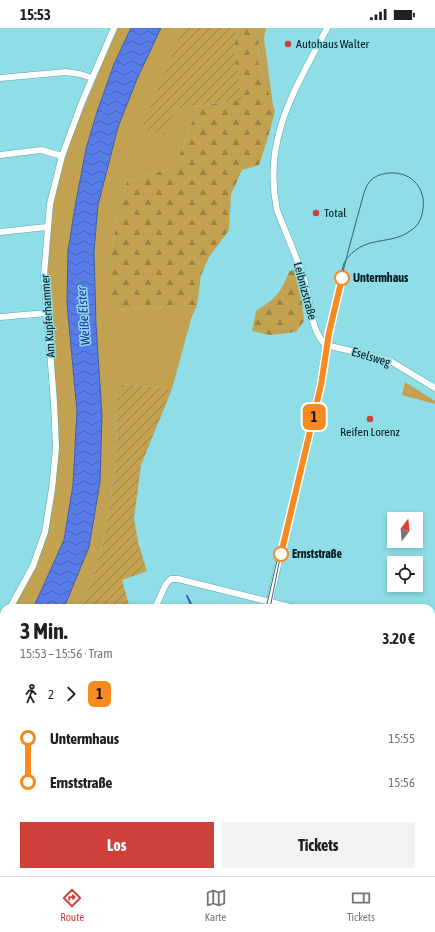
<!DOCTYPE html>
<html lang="de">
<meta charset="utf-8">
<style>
body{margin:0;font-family:"Asap Condensed",sans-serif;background:#f2f2f2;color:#202124;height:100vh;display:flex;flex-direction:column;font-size:15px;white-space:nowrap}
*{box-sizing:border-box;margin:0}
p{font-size:13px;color:#757577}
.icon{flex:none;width:22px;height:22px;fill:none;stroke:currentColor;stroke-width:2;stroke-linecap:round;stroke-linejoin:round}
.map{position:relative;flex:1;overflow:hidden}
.drawer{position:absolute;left:0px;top:576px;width:435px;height:272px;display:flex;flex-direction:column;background:#fff;border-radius:12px 12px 0 0;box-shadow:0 2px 6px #0003}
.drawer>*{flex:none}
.badge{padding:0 8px;border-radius:6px;font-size:14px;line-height:26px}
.needle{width:26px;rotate:16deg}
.controls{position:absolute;left:387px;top:484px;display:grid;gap:8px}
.controls a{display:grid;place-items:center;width:36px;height:36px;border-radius:0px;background:#fff;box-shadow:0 2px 6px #0003;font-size:20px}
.map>.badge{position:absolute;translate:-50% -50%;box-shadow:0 0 0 2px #fff}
.legs{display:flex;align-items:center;gap:6px;height:44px;padding:0 20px;font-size:13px}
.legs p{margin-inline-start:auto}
.head{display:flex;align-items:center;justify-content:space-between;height:68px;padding:0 20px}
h1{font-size:22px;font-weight:700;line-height:30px}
.primary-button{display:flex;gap:8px;margin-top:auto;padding:8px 20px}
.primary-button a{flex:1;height:46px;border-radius:0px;background:#ce4039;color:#fff;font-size:16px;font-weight:700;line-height:46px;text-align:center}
.primary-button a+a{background:#f2f2f2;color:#202124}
ul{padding:0 20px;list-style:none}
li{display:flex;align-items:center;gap:14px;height:44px;font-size:15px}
li i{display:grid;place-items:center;width:6px;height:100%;margin:0 5px;background:currentColor}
li i::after{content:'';width:10px;height:10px;margin:-5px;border:3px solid;border-radius:50%;background:#fff}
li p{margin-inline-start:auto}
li:first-child i{background:linear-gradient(#0000 50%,currentColor 0)}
li:last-child i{background:linear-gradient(currentColor 50%,#0000 0)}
.status{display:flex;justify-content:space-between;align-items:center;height:28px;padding:0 20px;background:#fff;direction:ltr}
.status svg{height:11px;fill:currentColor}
.tab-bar{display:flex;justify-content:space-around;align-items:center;height:56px;border-top:1px solid #e0e0e0;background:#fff;font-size:11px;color:#757577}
.tab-bar a{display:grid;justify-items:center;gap:2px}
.tab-bar .current{color:#ce4039}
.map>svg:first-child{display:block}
.green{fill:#c2a151}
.forest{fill:url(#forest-firs)}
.garden{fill:url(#garden-furrows)}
.water{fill:url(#water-waves);stroke:#3d5eab}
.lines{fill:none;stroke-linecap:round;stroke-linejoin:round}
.stream{stroke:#3d5eab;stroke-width:2}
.street-casing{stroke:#58a6b1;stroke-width:7}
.secondary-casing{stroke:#58a6b1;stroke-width:10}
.street{stroke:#fff;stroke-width:6}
.secondary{stroke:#fff;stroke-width:9}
.tram{stroke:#366368;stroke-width:1}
.line-1-casing{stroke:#fff;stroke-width:9}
.line-1{stroke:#f78a21;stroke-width:6}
.poi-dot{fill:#ce4039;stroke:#8edde7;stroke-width:1.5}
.stop-1-dot{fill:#fff;stroke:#f78a21;stroke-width:2}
.labels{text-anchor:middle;stroke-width:3;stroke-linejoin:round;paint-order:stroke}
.poi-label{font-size:12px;fill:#01191c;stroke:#8edde7;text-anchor:start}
.stop-label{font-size:12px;font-weight:bold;fill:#01191c;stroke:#8edde7;text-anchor:start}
.street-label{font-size:12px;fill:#01191c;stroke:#8edde7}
.water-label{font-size:13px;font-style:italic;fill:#1930ad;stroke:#8edde7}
</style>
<div class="status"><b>15:53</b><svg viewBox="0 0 49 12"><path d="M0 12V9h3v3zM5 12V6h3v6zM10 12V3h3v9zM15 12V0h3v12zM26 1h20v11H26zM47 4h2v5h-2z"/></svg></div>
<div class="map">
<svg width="435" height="848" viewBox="0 0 435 848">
<defs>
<pattern id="forest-firs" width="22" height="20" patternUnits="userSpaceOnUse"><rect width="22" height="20" fill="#c2a151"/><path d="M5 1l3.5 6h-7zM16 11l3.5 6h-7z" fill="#9b8242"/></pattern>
<pattern id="garden-furrows" width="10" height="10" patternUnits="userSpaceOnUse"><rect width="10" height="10" fill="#c2a151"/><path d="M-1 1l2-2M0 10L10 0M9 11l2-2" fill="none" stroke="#9b8242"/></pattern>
<pattern id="water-waves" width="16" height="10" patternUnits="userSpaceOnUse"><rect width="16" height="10" fill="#577ce8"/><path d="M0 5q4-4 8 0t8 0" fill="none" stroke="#4665bb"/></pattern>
</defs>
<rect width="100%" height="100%" fill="#8edde7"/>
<path class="green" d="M118 0H131L114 36 97 84 86 121 75 179 67 275 77 383 73 458 64 512 41 563 33 580H13L44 516 58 404 56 361 48 264V234L50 202 54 171 68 118 104 31Z
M161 0H183L177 16 174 81 198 78 175 139 127 153 118 186 110 232 114 282 197 277 191 291 172 361 122 356V369L117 370 116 433 107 493 102 519 93 548 80 580H64L68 572 100 454 102 387 96 296 94 223 98 177 118 99 137 51Z
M259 0H266L264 10 273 78 258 34Z
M405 354 435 373V376L402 367Z
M4 597V633L0 641V604Z
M4 697V728L0 736V705Z"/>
<path class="forest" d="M237 0H259L258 34 275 83 266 116 259 137 242 142 231 166 229 202 209 229 201 247 197 277 113 282 110 232 118 186 127 153 175 139 198 78 241 72 234 22Z
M294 241 302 274 304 293 296 304 270 307 252 303 256 283C276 270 280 266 289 244Z"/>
<path class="garden" d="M183 0H237L234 22 242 72 174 81 165 107 142 100Z
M121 356 172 361 141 437 134 490 138 514 147 543 122 552 130 580H80L93 548 102 519 107 493 116 433 117 370 122 369Z"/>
<path class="water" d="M131 0H161L137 51 118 99 98 177 94 223 96 296 102 387 100 454 89 519 64 580H33L41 563 64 512 73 457 77 383 67 275 68 223 75 179 86 121 97 84 114 36Z
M4 633V697L0 705V641Z"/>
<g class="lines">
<path class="stream" d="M187 568 193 580
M65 848 68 844"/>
<g class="street-casing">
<path id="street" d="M0 50 66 44 80 46 92 50
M0 127 41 122 62 128
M0 204 47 199
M0 289 47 285
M326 317 360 325 392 334 435 360
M10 580 33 538 45 504 52 461 56 420 54 374 44 247 50 176 62 128 82 74 114 0
M155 580 166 556 171 551H178L295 580
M268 580 320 357 326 317C310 304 310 270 304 251 296 228 286 205 277 182 262 110 296 60 327 0
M0 600 4 592
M0 745 4 737
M431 748 435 722
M184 848 186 844
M289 848 290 844
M416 848V844"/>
</g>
<g class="secondary-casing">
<path id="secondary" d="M0 829 4 831
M26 844 33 848"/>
</g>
<use href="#street" class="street"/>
<use href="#secondary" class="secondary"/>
<path class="tram" d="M266 580 318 356 328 294 344 235C363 204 392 220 414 200 420 195 422 188 423 181 426 161 412 144 391 145 384 145 377 147 371 152 366 157 364 165 362 172 350 216 338 260 329 305 325 323 325 340 321 358 309 414 294 469 281 525 277 543 274 562 270 580
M182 848 184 844"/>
</g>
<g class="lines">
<g class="line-1-casing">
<path id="line-1" d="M281 526 321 357 329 305 342 250"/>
</g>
<use href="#line-1" class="line-1"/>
</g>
<g class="poi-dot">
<circle cx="288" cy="16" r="4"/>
<circle cx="316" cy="185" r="4"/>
<circle cx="370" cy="391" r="4"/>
</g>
<g class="stop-1-dot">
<circle cx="342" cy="250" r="7"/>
<circle cx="281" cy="526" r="7"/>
</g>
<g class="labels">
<g class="poi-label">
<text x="296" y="20">Autohaus Walter</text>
<text x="324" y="189">Total</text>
<text x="370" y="408" text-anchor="middle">Reifen Lorenz</text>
</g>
<g class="stop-label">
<text x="353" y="254">Untermhaus</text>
<text x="292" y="530">Ernststraße</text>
</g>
<g class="street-label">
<text transform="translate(305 263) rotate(75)" y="4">Leibnizstraße</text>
<text transform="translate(48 288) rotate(-94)" y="4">Am Kupferhammer</text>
<text transform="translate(371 329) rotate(17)" y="4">Eselsweg</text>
</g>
<g class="water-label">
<text transform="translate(83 288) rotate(-94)" y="5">Weiße Elster</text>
</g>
</g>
</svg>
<div class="controls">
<a><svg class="needle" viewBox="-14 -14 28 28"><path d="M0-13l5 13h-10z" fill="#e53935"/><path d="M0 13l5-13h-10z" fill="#757577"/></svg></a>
<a><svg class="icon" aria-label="locate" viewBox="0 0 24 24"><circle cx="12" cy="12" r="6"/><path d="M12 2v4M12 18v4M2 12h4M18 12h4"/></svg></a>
</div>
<b class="badge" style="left:314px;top:389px;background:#f78a21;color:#111">1</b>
<section class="drawer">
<div class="head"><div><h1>3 Min.</h1><p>15:53 – 15:56 · Tram</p></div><b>3.20 €</b></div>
<div class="legs"><svg class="icon" aria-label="walk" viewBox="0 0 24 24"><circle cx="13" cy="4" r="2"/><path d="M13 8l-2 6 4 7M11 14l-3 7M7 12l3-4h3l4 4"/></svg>2<svg class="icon" aria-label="forward" viewBox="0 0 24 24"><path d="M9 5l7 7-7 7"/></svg><b class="badge" style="background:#f78a21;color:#111">1</b></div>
<ul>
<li><i style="color:#f78a21"></i><b>Untermhaus</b><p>15:55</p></li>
<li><i style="color:#f78a21"></i><b>Ernststraße</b><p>15:56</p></li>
</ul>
<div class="primary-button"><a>Los</a><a>Tickets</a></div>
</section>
</div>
<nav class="tab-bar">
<a class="current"><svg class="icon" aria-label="directions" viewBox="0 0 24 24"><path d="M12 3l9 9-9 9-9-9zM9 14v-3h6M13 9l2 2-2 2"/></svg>Route</a>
<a><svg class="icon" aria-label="map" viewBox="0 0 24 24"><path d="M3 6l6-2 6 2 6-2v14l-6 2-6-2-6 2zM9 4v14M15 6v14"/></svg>Karte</a>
<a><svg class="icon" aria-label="tickets" viewBox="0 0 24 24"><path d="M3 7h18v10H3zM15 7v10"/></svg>Tickets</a>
</nav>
